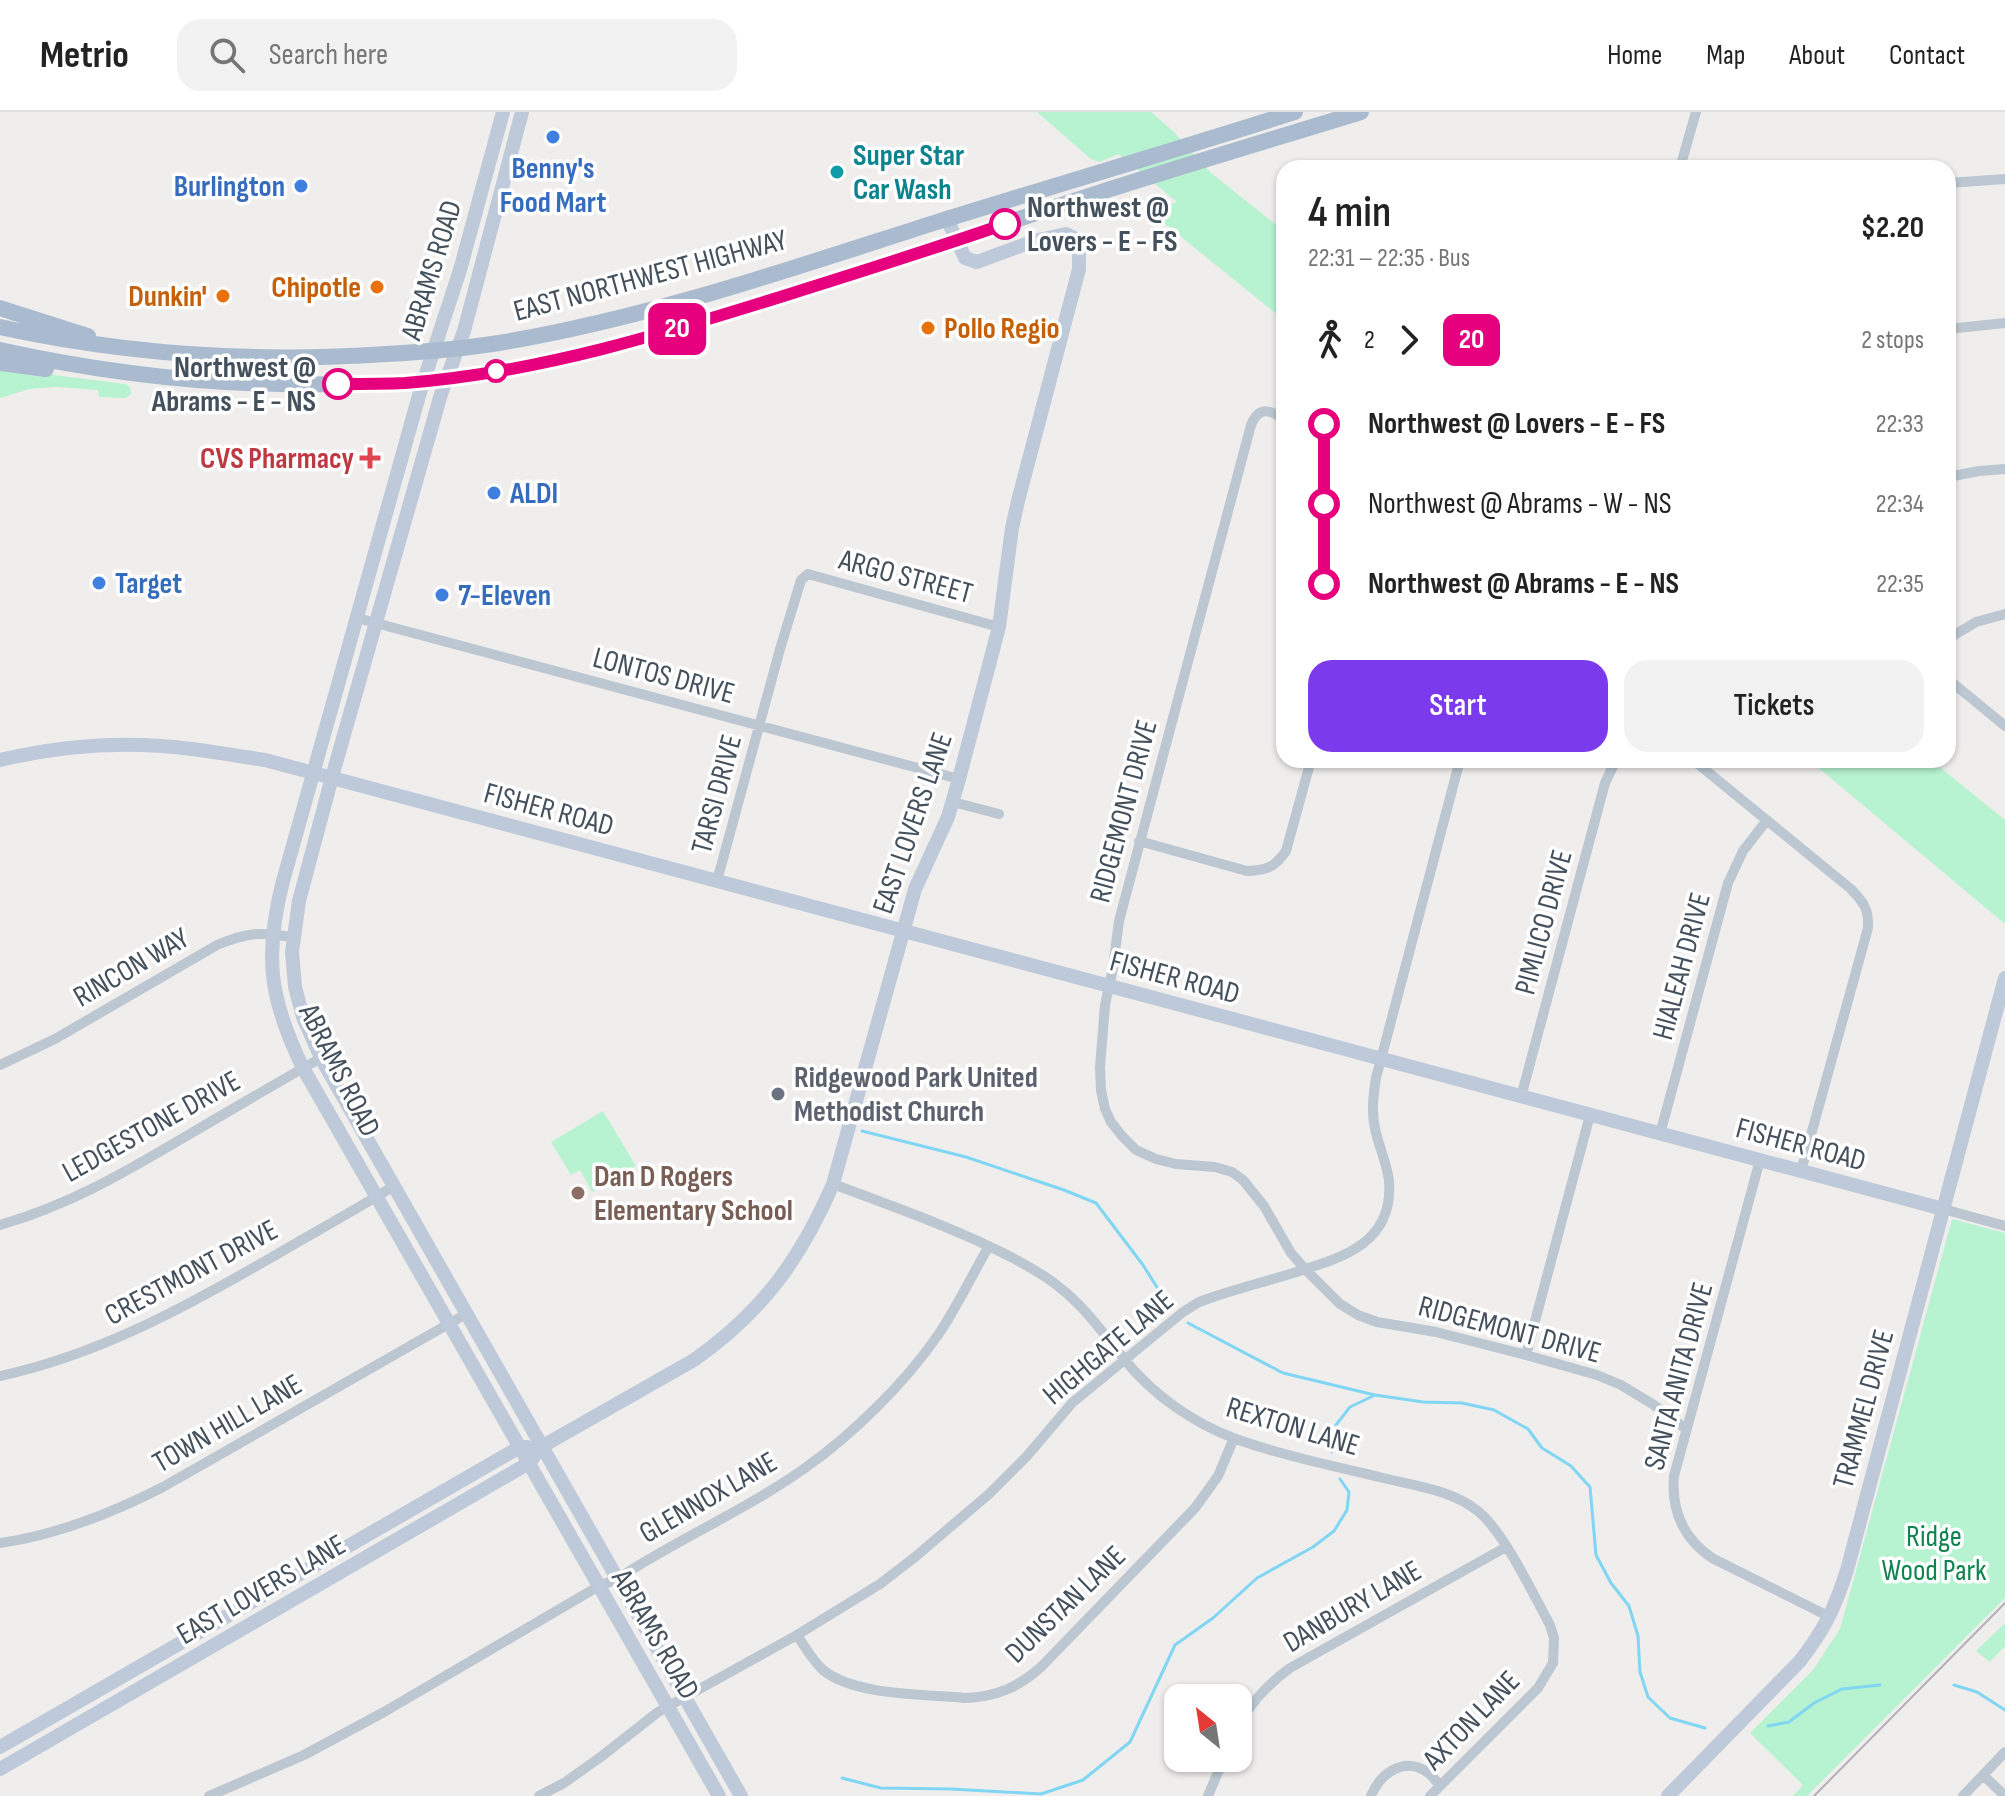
<!DOCTYPE html>
<meta charset="utf-8">
<style>
body{margin:0;font-family:"Sofia Sans Condensed",sans-serif;background:#f2f2f2;color:#222;height:100vh;display:flex;flex-direction:column;font-size:30px;white-space:nowrap}
*{box-sizing:border-box;margin:0}
p{font-size:26px;color:#767676}
.icon{flex:none;width:44px;height:44px;fill:none;stroke:currentColor;stroke-width:2;stroke-linecap:round;stroke-linejoin:round}
.map{position:relative;flex:1;overflow:hidden}
.drawer{position:absolute;left:1276px;top:48px;width:680px;height:608px;display:flex;flex-direction:column;background:#fff;border-radius:24px;box-shadow:0 2px 6px #0004}
.drawer>*{flex:none}
.badge{padding:0 16px;border-radius:12px;font-size:28px;line-height:52px}
.needle{width:52px;rotate:330deg}
.fabs{position:absolute;left:1164px;top:1572px;display:grid;gap:16px}
.fabs a{display:grid;place-items:center;width:88px;height:88px;border-radius:16px;background:#fff;box-shadow:0 2px 6px #0004;font-size:40px}
.map>.badge{position:absolute;translate:-50% -50%;box-shadow:0 0 0 4px #fff}
.legs{display:flex;align-items:center;gap:12px;height:88px;padding:0 32px;font-size:26px}
.legs p{margin-inline-start:auto}
.summary{display:flex;align-items:center;justify-content:space-between;height:136px;padding:0 32px}
h1{font-size:44px;font-weight:600;line-height:60px}
.primary-button{display:flex;gap:16px;margin-top:auto;padding:16px 32px}
.primary-button a{flex:1;height:92px;border-radius:24px;background:#7c3aed;color:#fff;font-size:32px;font-weight:600;line-height:92px;text-align:center}
.primary-button a+a{background:#f2f2f2;color:#222}
ul{padding:0 32px;list-style:none}
li{display:flex;align-items:center;gap:28px;height:80px;font-size:30px}
li i{display:grid;place-items:center;width:12px;height:100%;margin:0 10px;background:currentColor}
li i::after{content:'';width:20px;height:20px;margin:-10px;border:6px solid;border-radius:50%;background:#fff}
li p{margin-inline-start:auto}
li:first-child i{background:linear-gradient(#0000 50%,currentColor 0)}
li:last-child i{background:linear-gradient(currentColor 50%,#0000 0)}
header{display:flex;align-items:center;gap:48px;box-sizing:border-box;height:112px;padding:0 40px;background:#fff;border-bottom:2px solid #e0e0e0}
header strong{font-size:38px}
nav{display:flex;gap:44px;margin-inline-start:auto;font-size:28px}
.search{width:560px;height:72px;background:#f2f2f2;display:flex;align-items:center;gap:20px;box-sizing:border-box;padding:0 28px;border-radius:24px;color:#767676;font-size:30px}
.map>svg:first-child{display:block}
.green{fill:#b7f3d1}
.lines{fill:none;stroke-linecap:round;stroke-linejoin:round}
.stream{stroke:#80d6f3;stroke-width:3}
.street{stroke:#bcc7d1;stroke-width:10}
.secondary{stroke:#becad9;stroke-width:14}
.primary{stroke:#aabbcf;stroke-width:16}
.tram{stroke:#afb2b9;stroke-width:2}
.line-1-casing{stroke:#fff;stroke-width:18}
.line-1{stroke:#e6007e;stroke-width:12}
.shop-dot{fill:#3f7fe0;stroke:#fff;stroke-width:3}
.culture-dot{fill:#0f9aa8;stroke:#fff;stroke-width:3}
.stop-1-dot{fill:#fff;stroke:#e6007e;stroke-width:4}
.food-dot{fill:#e8710a;stroke:#fff;stroke-width:3}
.health-dot{fill:#e0444e;stroke:#fff;stroke-width:3}
.worship-dot{fill:#6b7280;stroke:#fff;stroke-width:3}
.education-dot{fill:#8d6e63;stroke:#fff;stroke-width:3}
.labels{text-anchor:middle;stroke-width:7;stroke-linejoin:round;paint-order:stroke}
.culture-label{font-size:30px;font-weight:bold;fill:#0d838f;stroke:#fff;text-anchor:start}
.shop-label{font-size:30px;font-weight:bold;fill:#366cbe;stroke:#fff;text-anchor:start}
.stop-label{font-size:30px;font-weight:bold;fill:#44505c;stroke:#fff;text-anchor:start}
.street-label{font-size:30px;fill:#44505c;stroke:#fff}
.food-label{font-size:30px;font-weight:bold;fill:#c56008;stroke:#fff;text-anchor:end}
.health-label{font-size:30px;font-weight:bold;fill:#be3a42;stroke:#fff;text-anchor:end}
.worship-label{font-size:30px;font-weight:bold;fill:#5b616d;stroke:#fff;text-anchor:start}
.education-label{font-size:30px;font-weight:bold;fill:#785e54;stroke:#fff;text-anchor:start}
.park-label{font-size:30px;fill:#0e844e;stroke:#fff}
</style>
<header>
<strong>Metrio</strong>
<div class="search"><svg class="icon" aria-label="search" viewBox="0 0 24 24"><circle cx="10" cy="10" r="6"/><path d="M15 15l6 6"/></svg>Search here</div>
<nav><a>Home</a><a>Map</a><a>About</a><a>Contact</a></nav>
</header>
<div class="map">
<svg width="2005" height="1684" viewBox="0 0 2005 1684">
<rect width="100%" height="100%" fill="#f0eded"/>
<path class="green" d="M1037 0H1151L1174 20 1210 60 1284 119V208L1149 99 1177 90 1119 42 1099 50 1091 47Z
M0 256 125 272 130 275 131 282 126 286 99 285 98 278 56 275 29 277 0 286Z
M1809 648H1931L2005 708V812Z
M603 999 636 1054 592 1080 580 1058 571 1063 551 1030Z
M1952 1107 2005 1121V1486L1807 1684H1793L1803 1673 1750 1621 1813 1558 1840 1517Z
M2005 1511V1534L1990 1550 1976 1539Z"/>
<g class="lines">
<path class="stream" d="M862 1019 966 1045 1064 1078 1096 1091 1143 1153 1170 1196
M1188 1211 1283 1261 1375 1283 1423 1290 1462 1291 1494 1298 1528 1317 1542 1336 1571 1354 1590 1375 1596 1443 1611 1471 1629 1494 1638 1524 1640 1560 1648 1585 1670 1606 1705 1616
M1332 1340 1336 1313 1350 1295 1375 1283
M1954 1573 1977 1580 2005 1598
M1768 1614 1789 1610 1814 1591 1842 1577 1880 1573
M842 1666 881 1676 951 1677 1041 1682 1083 1668 1130 1630 1175 1533 1213 1506 1257 1466 1313 1435 1334 1419 1347 1398 1349 1380 1340 1367"/>
<path class="street" d="M1680 56 1696 0
M1948 71 2005 67
M1948 217 2005 211
M1284 308C1270 297 1259 294 1251 313L1119 809 1113 856 1105 893 1100 955 1101 978 1105 997 1111 1010 1122 1024 1136 1038 1156 1047 1176 1052 1215 1055 1232 1060 1243 1068 1264 1094 1291 1141 1305 1157 1340 1192 1358 1203 1377 1210 1436 1220 1526 1243 1597 1263 1621 1273 1654 1293 1686 1317
M1948 365 1979 359 2005 357
M357 506 959 667
M1948 527 1976 510 2005 502
M1948 567 2005 614
M1693 648 1851 777C1864 791 1869 797 1868 816L1801 1059
M953 690 999 702
M1139 729 1247 759C1267 758 1274 756 1286 739L1311 648
M717 769 780 537 801 468 808 462 999 515
M0 953 55 927 217 833C248 820 260 820 292 825
M1521 985 1605 671 1616 648
M1660 1022 1728 771 1743 739 1767 708
M1760 1048 1674 1364C1671 1399 1683 1426 1712 1446L1830 1505
M833 1072C894 1095 955 1116 1013 1146 1029 1155 1045 1163 1059 1175 1085 1195 1103 1221 1124 1247 1153 1283 1193 1311 1236 1327 1284 1344 1334 1354 1383 1366 1416 1374 1453 1378 1479 1400 1505 1422 1533 1482 1550 1513L1554 1526 1553 1551 1538 1576 1430 1684
M1943 1097 2005 1114
M0 1113C69 1093 122 1062 183 1026 229 999 275 972 321 946
M1526 1243 1590 1003
M0 1264C97 1243 182 1197 267 1148 309 1123 352 1100 394 1074
M0 1431C58 1423 112 1401 163 1375L466 1202
M797 1523C805 1535 812 1548 823 1558 855 1584 924 1582 965 1586 996 1585 1019 1575 1041 1555L1195 1396 1218 1364 1234 1326
M1238 1615C1250 1591 1268 1572 1290 1556L1506 1435
M1983 1663 2005 1684
M209 1684 304 1643 384 1600 599 1474 617 1467C678 1427 746 1398 805 1356 852 1323 905 1271 938 1223 957 1195 972 1163 989 1134
M539 1684 564 1671 602 1644 658 1600 797 1523 880 1472 915 1445 989 1382 1027 1344 1072 1291 1183 1200 1199 1190 1216 1184C1241 1176 1267 1169 1293 1161 1341 1146 1394 1132 1389 1069 1387 1052 1380 1037 1376 1021 1371 1002 1373 985 1376 966L1460 648
M1208 1684 1224 1646
M1371 1684C1380 1662 1403 1644 1427 1660 1432 1663 1436 1669 1440 1674
M1963 1684 2005 1640"/>
<path class="secondary" d="M503 0 460 158 420 280 283 769C264 844 269 886 303 956L719 1684
M522 0 464 219 441 282 332 665 299 789 292 840 295 875 303 905 321 946 741 1684
M0 648C51 636 108 630 161 634 196 636 230 643 265 648L1943 1097
M0 1635 520 1335H527
M0 1657 529 1351 541 1335 694 1248C762 1200 800 1148 833 1072L915 777 948 705 959 667 999 515 1012 416 1018 389 1079 157V134L1074 126 1066 122 1034 129 977 150 965 146 947 107
M1668 1684 1800 1549C1824 1518 1835 1496 1847 1458L2005 866"/>
<path class="primary" d="M0 196 88 224
M0 215C129 243 255 251 386 242 424 240 461 237 499 231 649 206 793 156 937 110 1056 73 1176 38 1295 0
M0 238C113 263 227 275 343 272 364 272 385 272 406 271 557 259 701 210 844 165 929 138 1013 108 1098 81 1186 53 1273 27 1361 0
M0 251 46 257"/>
<path class="tram" d="M1814 1684 2005 1491"/>
</g>
<g class="lines">
<g class="line-1-casing">
<path id="line-1" d="M338 272C361 272 383 272 405 271 539 261 669 220 796 180 866 158 936 136 1005 112"/>
</g>
<use href="#line-1" class="line-1"/>
</g>
<g class="shop-dot">
<circle cx="553" cy="25" r="8"/>
<circle cx="301" cy="74" r="8"/>
<circle cx="494" cy="381" r="8"/>
<circle cx="99" cy="471" r="8"/>
<circle cx="442" cy="483" r="8"/>
</g>
<circle class="culture-dot" cx="837" cy="60" r="8"/>
<g class="stop-1-dot">
<circle cx="1005" cy="112" r="14"/>
<circle cx="496" cy="259" r="10"/>
<circle cx="338" cy="272" r="14"/>
</g>
<g class="food-dot">
<circle cx="377" cy="175" r="8"/>
<circle cx="223" cy="184" r="8"/>
<circle cx="928" cy="216" r="8"/>
</g>
<path class="health-dot" d="M366 334h8v8h8v8h-8v8h-8v-8h-8v-8h8z"/>
<circle class="worship-dot" cx="778" cy="982" r="8"/>
<circle class="education-dot" cx="578" cy="1081" r="8"/>
<g class="labels">
<g class="culture-label">
<text x="853" y="53">Super Star<tspan x="853" dy="34">Car Wash</tspan></text>
</g>
<g class="shop-label">
<text x="553" y="66" text-anchor="middle">Benny's<tspan x="553" dy="34">Food Mart</tspan></text>
<text x="285" y="84" text-anchor="end">Burlington</text>
<text x="510" y="391">ALDI</text>
<text x="115" y="481">Target</text>
<text x="458" y="493">7-Eleven</text>
</g>
<g class="stop-label">
<text x="1027" y="105">Northwest @<tspan x="1027" dy="34">Lovers - E - FS</tspan></text>
<text x="316" y="265" text-anchor="end">Northwest @<tspan x="316" dy="34">Abrams - E - NS</tspan></text>
</g>
<g class="street-label">
<text transform="translate(431 158) rotate(-73)" y="10">ABRAMS ROAD</text>
<text transform="translate(650 163) rotate(-15)" y="10">EAST NORTHWEST HIGHWAY</text>
<text transform="translate(906 464) rotate(15)" y="10">ARGO STREET</text>
<text transform="translate(664 563) rotate(15)" y="10">LONTOS DRIVE</text>
<text transform="translate(716 682) rotate(-75)" y="10">TARSI DRIVE</text>
<text transform="translate(549 697) rotate(15)" y="10">FISHER ROAD</text>
<text transform="translate(1123 699) rotate(-75)" y="10">RIDGEMONT DRIVE</text>
<text transform="translate(912 711) rotate(-71)" y="10">EAST LOVERS LANE</text>
<text transform="translate(1543 810) rotate(-75)" y="10">PIMLICO DRIVE</text>
<text transform="translate(1681 854) rotate(-75)" y="10">HIALEAH DRIVE</text>
<text transform="translate(131 855) rotate(-30)" y="10">RINCON WAY</text>
<text transform="translate(1175 865) rotate(15)" y="10">FISHER ROAD</text>
<text transform="translate(340 958) rotate(63)" y="10">ABRAMS ROAD</text>
<text transform="translate(151 1014) rotate(-29)" y="10">LEDGESTONE DRIVE</text>
<text transform="translate(1801 1032) rotate(15)" y="10">FISHER ROAD</text>
<text transform="translate(191 1160) rotate(-28)" y="10">CRESTMONT DRIVE</text>
<text transform="translate(1510 1217) rotate(15)" y="10">RIDGEMONT DRIVE</text>
<text transform="translate(1108 1235) rotate(-40)" y="10">HIGHGATE LANE</text>
<text transform="translate(1678 1264) rotate(-75)" y="10">SANTA ANITA DRIVE</text>
<text transform="translate(1863 1297) rotate(-75)" y="10">TRAMMEL DRIVE</text>
<text transform="translate(227 1311) rotate(-30)" y="10">TOWN HILL LANE</text>
<text transform="translate(1293 1314) rotate(17)" y="10">REXTON LANE</text>
<text transform="translate(708 1385) rotate(-30)" y="10">GLENNOX LANE</text>
<text transform="translate(261 1477) rotate(-30)" y="10">EAST LOVERS LANE</text>
<text transform="translate(1065 1492) rotate(-44)" y="10">DUNSTAN LANE</text>
<text transform="translate(1352 1494) rotate(-30)" y="10">DANBURY LANE</text>
<text transform="translate(656 1522) rotate(60)" y="10">ABRAMS ROAD</text>
<text transform="translate(1471 1608) rotate(-46)" y="10">AXTON LANE</text>
</g>
<g class="food-label">
<text x="361" y="185">Chipotle</text>
<text x="207" y="194">Dunkin'</text>
<text x="944" y="226" text-anchor="start">Pollo Regio</text>
</g>
<g class="health-label">
<text x="354" y="356">CVS Pharmacy</text>
</g>
<g class="worship-label">
<text x="794" y="975">Ridgewood Park United<tspan x="794" dy="34">Methodist Church</tspan></text>
</g>
<g class="education-label">
<text x="594" y="1074">Dan D Rogers<tspan x="594" dy="34">Elementary School</tspan></text>
</g>
<g class="park-label">
<text x="1934" y="1434">Ridge<tspan x="1934" dy="34">Wood Park</tspan></text>
</g>
</g>
</svg>
<div class="fabs">
<a><svg class="needle" viewBox="-14 -14 28 28"><path d="M0-13l5 13h-10z" fill="#e53935"/><path d="M0 13l5-13h-10z" fill="#767676"/></svg></a>
</div>
<b class="badge" style="left:677px;top:217px;background:#e6007e;color:#fff">20</b>
<section class="drawer">
<div class="summary"><div><h1>4 min</h1><p>22:31 – 22:35 · Bus</p></div><b>$2.20</b></div>
<div class="legs"><svg class="icon" aria-label="walk" viewBox="0 0 24 24"><circle cx="13" cy="4" r="2"/><path d="M13 8l-2 6 4 7M11 14l-3 7M7 12l3-4h3l4 4"/></svg>2<svg class="icon" aria-label="forward" viewBox="0 0 24 24"><path d="M9 5l7 7-7 7"/></svg><b class="badge" style="background:#e6007e;color:#fff">20</b><p>2 stops</p></div>
<ul>
<li><i style="color:#e6007e"></i><b>Northwest @ Lovers - E - FS</b><p>22:33</p></li>
<li><i style="color:#e6007e"></i><span>Northwest @ Abrams - W - NS</span><p>22:34</p></li>
<li><i style="color:#e6007e"></i><b>Northwest @ Abrams - E - NS</b><p>22:35</p></li>
</ul>
<div class="primary-button"><a>Start</a><a>Tickets</a></div>
</section>
</div>
